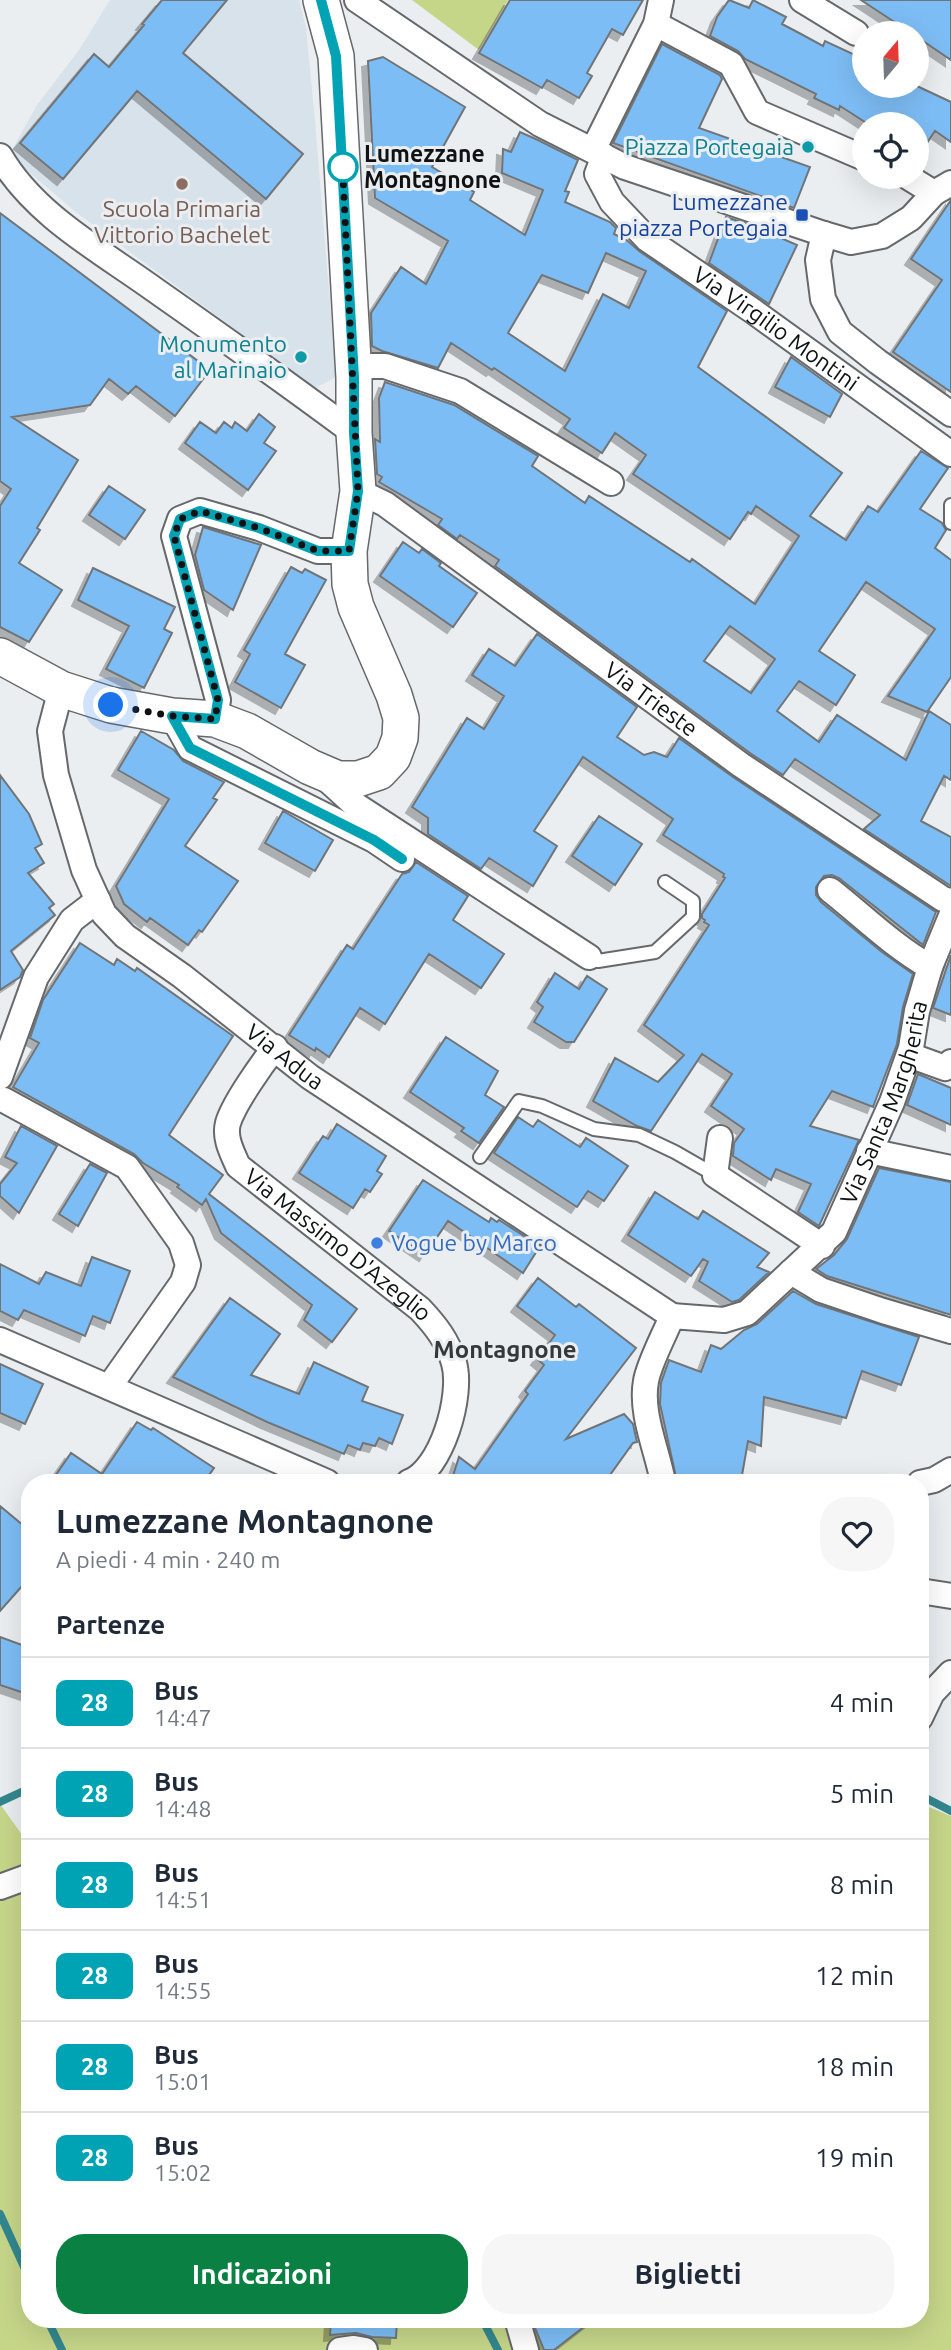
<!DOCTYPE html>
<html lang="it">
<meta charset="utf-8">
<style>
body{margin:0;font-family:Ubuntu,sans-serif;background:#f6f6f7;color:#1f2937;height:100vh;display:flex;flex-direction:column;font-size:26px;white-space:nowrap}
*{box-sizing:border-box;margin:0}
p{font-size:23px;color:#747a83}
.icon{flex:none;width:38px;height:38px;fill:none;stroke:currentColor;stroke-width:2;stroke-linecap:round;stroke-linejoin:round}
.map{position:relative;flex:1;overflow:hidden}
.details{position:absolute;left:21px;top:1474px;width:908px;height:854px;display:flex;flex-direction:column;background:#fff;border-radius:28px;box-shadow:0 7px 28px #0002}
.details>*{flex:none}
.badge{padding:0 14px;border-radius:10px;font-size:24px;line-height:46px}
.needle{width:46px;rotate:19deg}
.buttons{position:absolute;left:852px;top:21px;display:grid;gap:14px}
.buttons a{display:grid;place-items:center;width:77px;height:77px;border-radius:50%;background:#fff;box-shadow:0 7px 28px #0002;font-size:35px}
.you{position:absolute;width:35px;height:35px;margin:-18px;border:5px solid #fff;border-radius:50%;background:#1a73e8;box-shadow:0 0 0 10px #1a73e833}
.map>.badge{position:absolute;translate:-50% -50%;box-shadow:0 0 0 4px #fff}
h2{padding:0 35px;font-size:26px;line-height:63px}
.round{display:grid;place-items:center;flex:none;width:74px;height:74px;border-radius:28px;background:#f6f6f7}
.headline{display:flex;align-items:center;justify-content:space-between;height:119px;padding:0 35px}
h1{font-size:33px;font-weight:700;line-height:52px}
.primary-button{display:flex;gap:14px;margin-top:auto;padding:14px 35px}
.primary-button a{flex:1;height:80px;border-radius:28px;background:#0b8043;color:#fff;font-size:28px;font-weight:700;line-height:80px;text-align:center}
.primary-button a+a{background:#f6f6f7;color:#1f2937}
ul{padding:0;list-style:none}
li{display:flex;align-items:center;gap:21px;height:91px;padding:0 35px;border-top:2px solid #e0e1e3}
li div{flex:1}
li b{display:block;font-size:26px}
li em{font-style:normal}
li .badge{min-width:77px;font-weight:700;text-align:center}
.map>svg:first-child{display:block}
.built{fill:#d8e2eb}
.green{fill:#c6d689}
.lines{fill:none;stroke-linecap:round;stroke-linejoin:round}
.stream{stroke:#33878e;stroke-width:8}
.building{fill:#7dbdf5;stroke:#717477;stroke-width:2;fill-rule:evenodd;filter:url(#shadow)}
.service-casing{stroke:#66696c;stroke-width:16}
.minor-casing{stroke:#66696c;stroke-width:28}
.secondary-casing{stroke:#66696c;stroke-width:38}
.service{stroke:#fff;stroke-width:12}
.minor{stroke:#fff;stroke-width:24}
.secondary{stroke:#fff;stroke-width:35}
.line-casing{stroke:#fff;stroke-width:16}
.line{stroke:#00a3b4;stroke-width:10}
.walk{stroke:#0f1112;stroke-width:7;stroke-dasharray:0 12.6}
.culture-dot{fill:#0f9aa8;stroke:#eaeef1;stroke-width:2.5}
.stop-dot{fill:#fff;stroke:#00a3b4;stroke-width:3.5}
.education-dot{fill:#8d6e63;stroke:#eaeef1;stroke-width:2.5}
.transit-dot{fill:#1a4fb4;stroke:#eaeef1;stroke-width:2.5}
.shop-dot{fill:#3f7fe0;stroke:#eaeef1;stroke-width:2.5}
.labels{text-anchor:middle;stroke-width:6;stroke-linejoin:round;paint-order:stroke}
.culture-label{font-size:23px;fill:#0d838f;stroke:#eaeef1;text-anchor:end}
.stop-label{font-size:23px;font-weight:bold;fill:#0f1112;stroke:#eaeef1;text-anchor:start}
.transit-label{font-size:23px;fill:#164399;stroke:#eaeef1;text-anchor:end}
.education-label{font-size:23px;fill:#785e54;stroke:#eaeef1}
.street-label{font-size:23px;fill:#0f1112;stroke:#eaeef1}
.shop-label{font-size:23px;fill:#366cbe;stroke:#eaeef1;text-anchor:start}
.neighbourhood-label{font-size:24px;font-weight:bold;fill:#35383a;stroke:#eaeef1}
</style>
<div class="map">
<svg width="951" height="2350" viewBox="0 0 951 2350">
<defs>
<filter id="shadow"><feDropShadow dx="-6" dy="6" stdDeviation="0" flood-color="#0004"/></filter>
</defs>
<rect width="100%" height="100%" fill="#eaeef1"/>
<path class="built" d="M110 0H299L306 28 315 121 336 377 315 388 77 213 9 155 37 105 79 50Z"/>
<path class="green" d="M412 0H508L479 50Z
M0 1804 30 1846V2319H920L921 1804 951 1816V2350H0Z"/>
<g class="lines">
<path class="stream" d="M920 1795 951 1811
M0 1802 30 1788
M0 2214 30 2280
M47 2319 62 2350
M482 2319 498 2350"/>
</g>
<path class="building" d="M162 0H227L183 53 303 154 266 199 137 91 63 179 20 143 94 54 109 67 144 25 142 24Z
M510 0H643L623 35 612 29 587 73 592 76 579 98 547 80 542 88 479 53Z
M729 0 749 8 753 0 786 17 782 24 801 34 823 46 825 41 855 55 854 58 864 64V86H917L951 102V142L935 131 917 158V124H868L840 106 839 110 814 98 816 94 745 59 738 51 710 36 717 17Z
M861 0H951V60L917 37V33H911Z
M662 44 720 75 722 79 699 128 810 167 794 208 613 143Z
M383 57 465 107 432 167 474 192 470 200 525 235 543 190 502 173 503 149 511 152 520 132 538 140 578 160 565 191 569 192 565 202 610 222 616 228 614 234 628 241 639 251 727 311 698 367 842 473 810 516 846 540 868 506 878 512 921 451 948 468 920 509 942 523 946 530 935 548 951 560V677L927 712 888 696 935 629 866 582 819 651 855 675 836 705 799 681 777 711 819 742 837 715 906 760 929 711 951 725V780L944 776 921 821 951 837V886L864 829 880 815 795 759 783 775 750 753 495 566 499 560 460 535 457 539 438 525 442 519 379 482 382 477 377 474 375 439 380 442 379 398 385 382 454 405 538 456 532 466 585 503 589 496 690 562 692 559 755 604 799 536 756 506 751 514 748 512 730 539 633 474 646 455 615 433 602 453 564 428 570 419 494 368 492 370 451 343 438 368 382 351 372 346 371 313 401 267 426 284 448 241 375 198 368 61ZM606 253 646 271 629 308 603 294 565 371 508 333 542 275 588 293ZM730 626 775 659 751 693 704 661Z
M951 200V392L893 352 942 280 911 259Z
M0 213 210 370 175 416 136 386 128 394 109 379 90 405 12 417 78 460 37 528 40 530 19 563 62 590 29 642 0 627V506L11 489 0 481Z
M726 217 784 236 783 239 797 245 769 304 709 263Z
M791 357 842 394 830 417 775 387Z
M259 414 275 427 264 443 276 451 248 490 185 443 200 422 216 433 224 422 232 428 235 422 247 431Z
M109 486 145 510 125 539 89 515Z
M203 527 261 545 233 610 204 590 195 555Z
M403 542 419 553 422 549 441 563 439 566 477 593 453 627 380 576Z
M291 567 302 573 305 569 326 580 285 654 305 665 281 708 235 682 250 654 244 650Z
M93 568 175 607 164 629 172 633 144 688 106 669 129 626 78 600Z
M537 634 637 707 617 737 644 755 654 752 667 757 679 738 733 777 936 912 923 945 839 878 832 875 824 876 816 887V895L821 902 882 952 913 974 903 1007 897 1044 873 1107 832 1091 810 1126 859 1140 819 1226 798 1212 811 1184 776 1169 771 1180 733 1156 734 1143 744 1129 711 1106 732 1074 702 1054 651 1131 637 1126 593 1101 615 1058 658 1082 684 1055 644 1025 709 925 704 922 705 920 702 918V914L725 878 723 877 724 874 663 835 673 819 583 757 534 831 557 846 533 886 489 858 481 869 428 834V818L412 807 467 718 484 729 504 696 472 675 489 649 515 666Z
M141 731 174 750 183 761 224 782 213 798 217 800 185 846 238 881 202 932 199 930 188 945 150 918 147 922 124 904 116 886 169 799 118 770Z
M0 775 29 814 42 844 35 848 44 863 28 873 54 904 49 908 55 915 11 951 23 970 20 977 0 990Z
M283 811 333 840 315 871 265 843Z
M599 816 642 844 615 885 572 856Z
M416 862 468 896 453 920 504 954 481 988 429 954 385 1024 360 1008 329 1057 316 1048 315 1051 289 1035 347 945 353 949 402 874 409 872Z
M80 943 114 965 117 959 135 971 137 968 233 1036 169 1135 223 1175 209 1194 357 1309 332 1342 304 1320 312 1305 221 1233 206 1199 202 1205 177 1187 179 1185 143 1163 134 1154 13 1087 39 1043 30 1038 43 1000Z
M951 955V1015L933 1008Z
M555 973 579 989 587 976 607 989 574 1042H566L534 1022 543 1007 537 1002Z
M446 1037 498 1071 485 1095 504 1107 479 1143 461 1131 464 1128 410 1092Z
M918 1074 951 1088V1125L907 1105Z
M518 1117 533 1127 538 1120 580 1147 586 1138 628 1166 604 1201 588 1191 577 1207 494 1153Z
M337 1124 386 1156 377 1171 382 1174 370 1192 365 1189 353 1208 299 1173 323 1136 328 1139Z
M21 1126 57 1146 19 1213 0 1196V1184L17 1163 5 1157Z
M90 1164 107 1173 78 1226 59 1214Z
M879 1168 951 1182V1315L827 1276 816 1269 834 1255 847 1239Z
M423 1180 489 1222 491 1218 497 1222 499 1220 540 1246 523 1273 448 1221 425 1255 389 1231Z
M655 1192 698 1219 703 1211 769 1253 757 1267 769 1272 739 1300 732 1302 699 1281 708 1262 703 1259 691 1276 628 1235Z
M92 1257 130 1271 110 1323 93 1316 85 1336 24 1310 18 1320 0 1311V1264L39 1284 46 1272 81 1286Z
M538 1278 576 1307 579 1304 636 1348 566 1439 624 1414 633 1424 637 1442 633 1443 605 1482H451L459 1457 475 1469 528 1394 525 1391 544 1365 537 1359 555 1335 517 1306Z
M793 1291 816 1304 919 1337 901 1385 862 1371 846 1418 764 1397 761 1446 748 1441 741 1481 714 1477 713 1482H677L660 1404 661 1383 669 1360 701 1372 711 1345 721 1349 744 1330 757 1324Z
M230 1298 280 1334 251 1375 299 1394 314 1362 368 1387 362 1401 403 1415 392 1444 379 1438 375 1446 363 1443 360 1450 348 1445 344 1454 267 1422 173 1377Z
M0 1364 43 1384 25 1424 0 1413Z
M137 1422 151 1430 153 1428 214 1468 204 1482H51L71 1453 102 1474Z
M0 1506 30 1531V1577L0 1611Z
M0 1637 30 1648V1695L0 1685Z
M331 2319H397L396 2338 372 2337 356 2333 330 2335Z
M548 2319H594L554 2350H544L535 2328Z"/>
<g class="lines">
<g class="service-casing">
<path id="service" d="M951 505V523
M589 957 598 961 655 952 693 917V901L665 882
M480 1157 519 1101 542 1106 594 1129 639 1135 675 1152 715 1175"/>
</g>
<g class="minor-casing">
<g id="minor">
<path d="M357 0 540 124 625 167 824 234 851 242 882 236 911 218 934 193 951 183"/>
<path d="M802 0 856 33"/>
<path d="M656 24 731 64 757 112 864 158"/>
<path d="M593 150 656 24 661 0"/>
<path d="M0 156C34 215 101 251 155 290 222 337 288 384 354 433"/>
<path id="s1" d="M604 156 597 174 612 202 647 239 753 311 951 454"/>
<path d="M908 177 934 193"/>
<path d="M824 234 818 260 823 299 840 332 878 362 951 414"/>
<path d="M353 366H385L460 391 611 483"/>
<path id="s2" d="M358 491 385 504 741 765 943 899 951 901"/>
<path id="s3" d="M61 689 50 731 56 775 84 870 104 914 125 936 182 976 310 1077 672 1316"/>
<path d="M172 716 190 748 374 840 402 859"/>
<path d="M215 719 218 700 174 536 180 519 200 511 259 528 318 551H349"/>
<path d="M321 774 354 804 589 957"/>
<path d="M830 890C863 916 893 946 930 967"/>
<path id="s4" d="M275 1047C262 1064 234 1103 228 1123 224 1138 232 1152 238 1166L420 1309C435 1325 448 1341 454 1363 463 1395 442 1470 409 1482"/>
<path d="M909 1055 945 1068 951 1062"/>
<path d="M0 1077 36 977 72 920 98 900"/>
<path d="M4 1100 127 1167 181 1243 188 1265 183 1282 109 1387"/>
<path d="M720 1138 715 1175 822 1246"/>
<path d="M869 1151 951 1168"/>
<path d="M791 1272 821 1290 883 1311 951 1331"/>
<path d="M0 1340 327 1482"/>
<path id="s5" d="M663 1482C657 1450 640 1413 646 1381 649 1363 665 1334 672 1316L724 1320 747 1313 834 1232 892 1102 911 1048 917 1011 930 967 951 916"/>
<path d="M920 1483 934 1480 951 1470"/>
<path d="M920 1591 951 1596"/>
<path d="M920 1718 932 1693 951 1673"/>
<path d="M0 1887 30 1876"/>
<path d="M517 2319 526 2350"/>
<path d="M340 2350 354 2348 365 2350"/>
</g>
</g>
<g class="secondary-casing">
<path id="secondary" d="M0 656 61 689 111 705 172 716 215 719 247 731 310 767 338 779H358L379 772 393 757 400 738 401 718 394 695 356 607 350 584 349 551 358 491 354 433V378L336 56 321 0"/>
</g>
<use href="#service" class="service"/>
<use href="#minor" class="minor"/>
<use href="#secondary" class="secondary"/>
</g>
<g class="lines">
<g class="line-casing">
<path id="line" d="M321 0 336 56 354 378V433L358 491 349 551H318L259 528 200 511 180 519 174 536 218 700 215 719 172 716 190 748 374 840 402 859"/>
</g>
<use href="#line" class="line"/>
<path class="walk" d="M111 705 172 716 215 719 218 700 174 536 180 519 200 511 259 528 318 551H349L358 491 342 155 343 167"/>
</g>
<g class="culture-dot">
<circle cx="808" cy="147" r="7"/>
<circle cx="301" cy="357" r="7"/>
</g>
<circle class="stop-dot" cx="343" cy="167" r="14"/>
<circle class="education-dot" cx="182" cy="184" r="7"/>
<rect class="transit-dot" x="795" y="208" width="14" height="14" rx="3.5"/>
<circle class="shop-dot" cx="377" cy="1243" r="7"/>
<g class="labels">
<g class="culture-label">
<text x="794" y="155">Piazza Portegaia</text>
<text x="287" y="352">Monumento<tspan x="287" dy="26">al Marinaio</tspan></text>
</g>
<g class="stop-label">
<text x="364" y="162">Lumezzane<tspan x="364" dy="26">Montagnone</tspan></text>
</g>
<g class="transit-label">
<text x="788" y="210">Lumezzane<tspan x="788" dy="26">piazza Portegaia</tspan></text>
</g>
<g class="education-label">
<text x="182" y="217">Scuola Primaria<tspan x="182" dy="26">Vittorio Bachelet</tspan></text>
</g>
<g class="street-label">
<text dy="8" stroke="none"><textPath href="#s1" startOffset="259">Via Virgilio Montini</textPath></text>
<text dy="8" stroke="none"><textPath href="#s2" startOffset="360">Via Trieste</textPath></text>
<text dy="8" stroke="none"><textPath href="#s3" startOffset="466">Via Adua</textPath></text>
<text dy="8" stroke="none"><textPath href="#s5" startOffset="508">Via Santa Margherita</textPath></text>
<text dy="8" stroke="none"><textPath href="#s4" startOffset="262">Via Massimo D'Azeglio</textPath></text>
</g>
<g class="shop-label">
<text x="391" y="1251">Vogue by Marco</text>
</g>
<g class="neighbourhood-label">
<text x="505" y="1358">Montagnone</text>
</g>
</g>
</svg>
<div class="buttons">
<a><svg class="needle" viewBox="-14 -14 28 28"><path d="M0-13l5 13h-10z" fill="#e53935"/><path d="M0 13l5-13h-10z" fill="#747a83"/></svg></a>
<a><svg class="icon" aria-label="locate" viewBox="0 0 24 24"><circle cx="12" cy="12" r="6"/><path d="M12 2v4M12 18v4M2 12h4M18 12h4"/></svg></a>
</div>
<div class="you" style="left:111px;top:705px"></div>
<section class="details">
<div class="headline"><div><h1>Lumezzane Montagnone</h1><p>A piedi · 4 min · 240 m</p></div><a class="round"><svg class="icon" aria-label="heart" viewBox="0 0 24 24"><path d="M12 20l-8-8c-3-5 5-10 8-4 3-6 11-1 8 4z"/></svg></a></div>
<h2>Partenze</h2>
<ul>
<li><span class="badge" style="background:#00a3b4;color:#fff">28</span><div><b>Bus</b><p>14:47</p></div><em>4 min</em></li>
<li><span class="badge" style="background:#00a3b4;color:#fff">28</span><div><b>Bus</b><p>14:48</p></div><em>5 min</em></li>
<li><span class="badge" style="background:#00a3b4;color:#fff">28</span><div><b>Bus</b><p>14:51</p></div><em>8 min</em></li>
<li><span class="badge" style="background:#00a3b4;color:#fff">28</span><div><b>Bus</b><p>14:55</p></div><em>12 min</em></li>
<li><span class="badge" style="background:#00a3b4;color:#fff">28</span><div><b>Bus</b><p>15:01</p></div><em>18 min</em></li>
<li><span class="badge" style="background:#00a3b4;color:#fff">28</span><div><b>Bus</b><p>15:02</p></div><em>19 min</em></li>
</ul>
<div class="primary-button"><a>Indicazioni</a><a>Biglietti</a></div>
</section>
</div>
